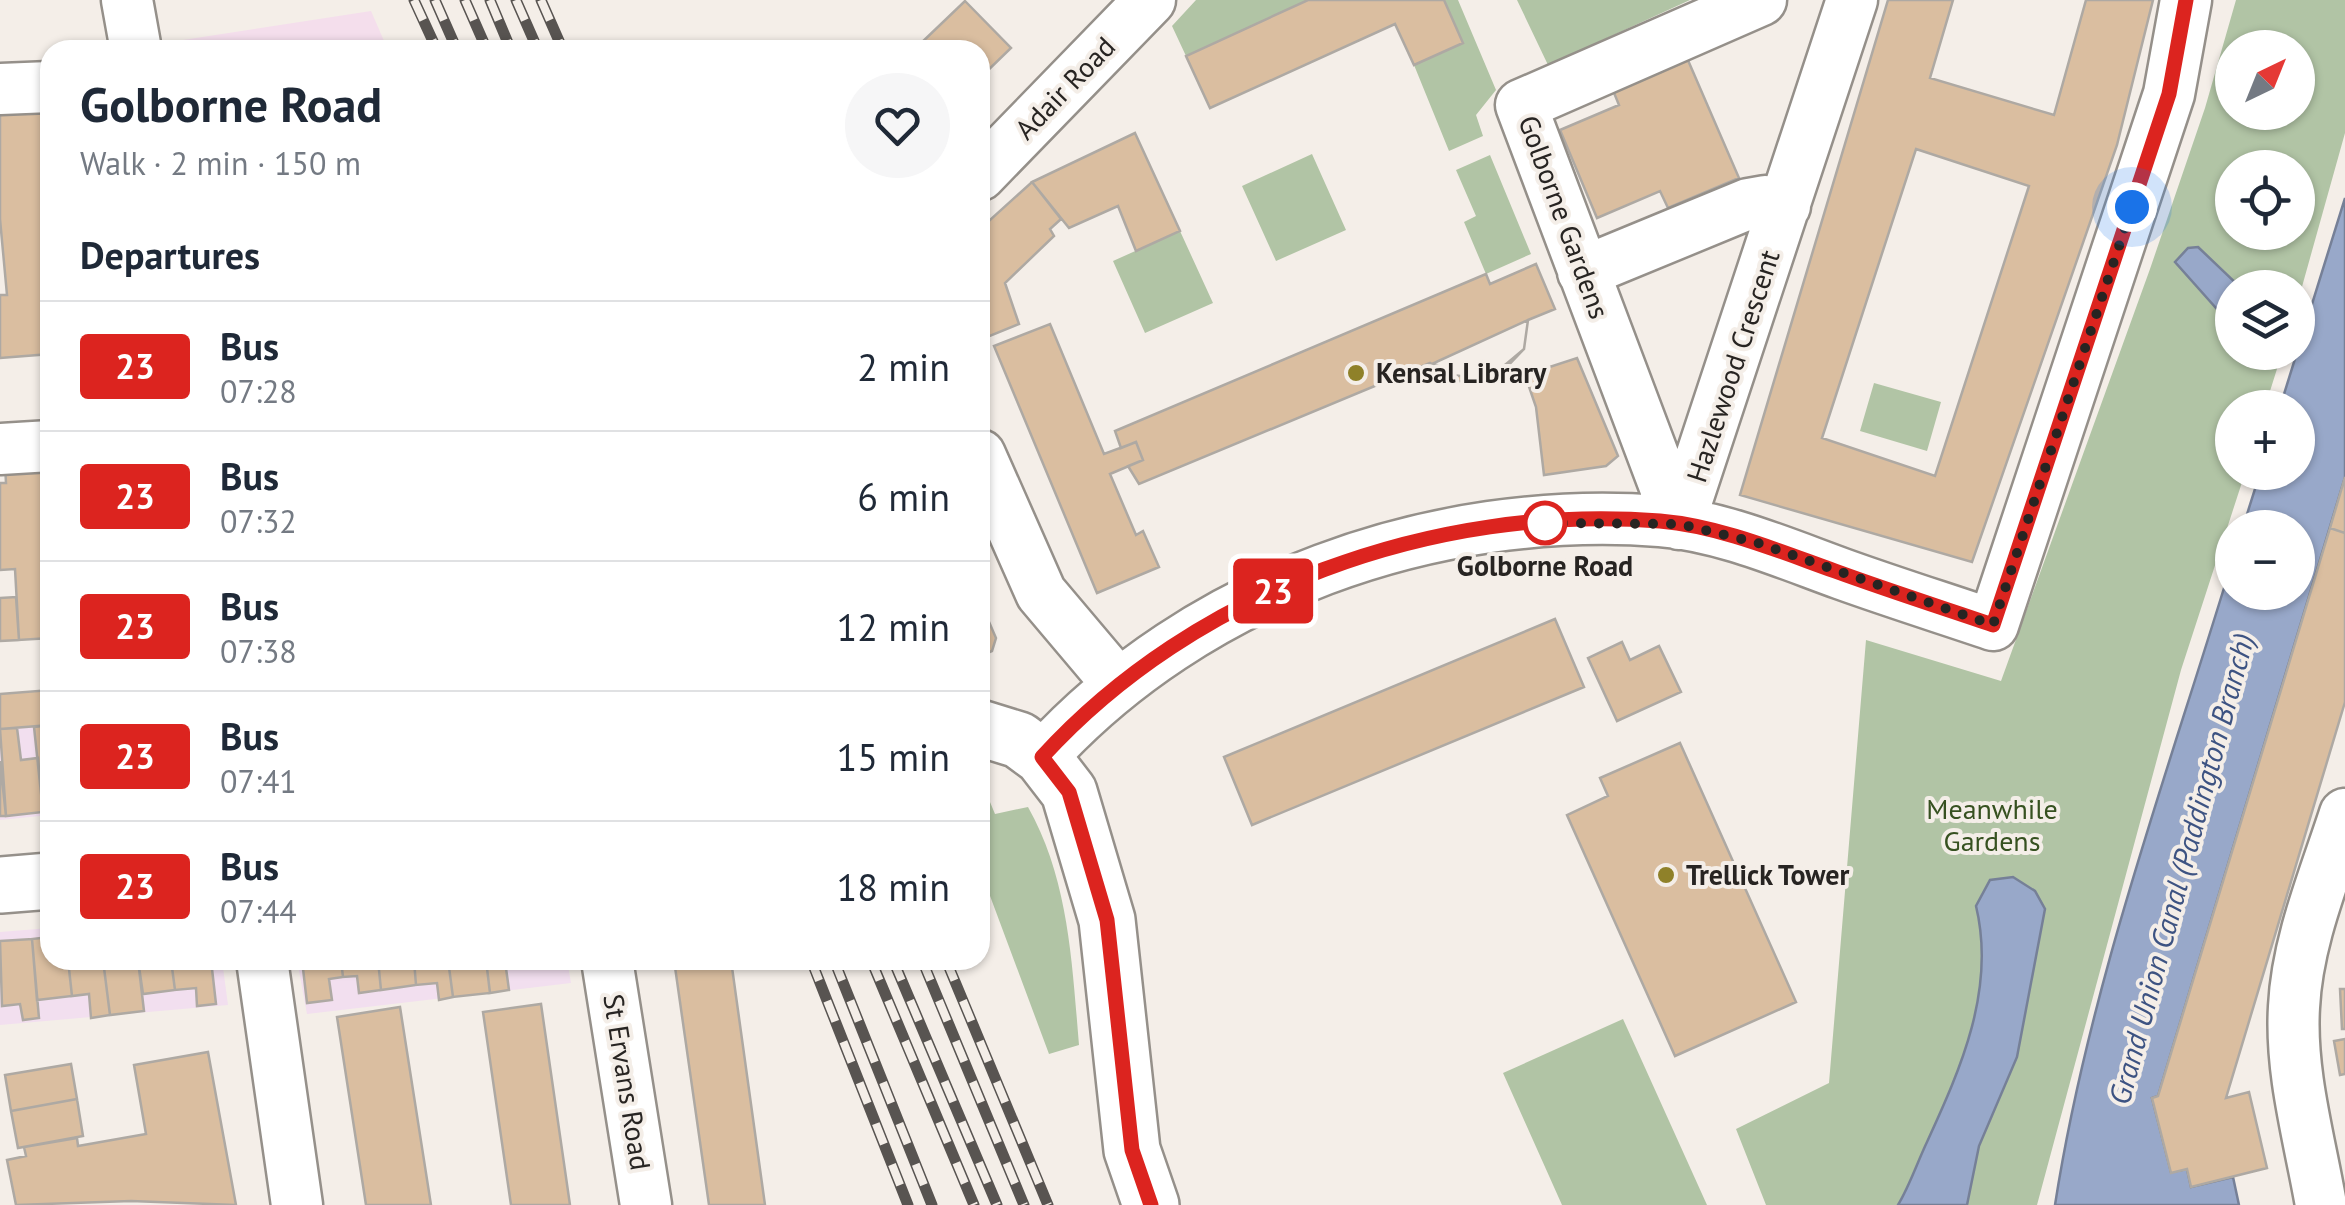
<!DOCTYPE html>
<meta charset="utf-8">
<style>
body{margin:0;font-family:"PT Sans",sans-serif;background:#f6f6f7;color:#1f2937;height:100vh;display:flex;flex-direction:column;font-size:38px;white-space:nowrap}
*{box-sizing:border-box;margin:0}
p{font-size:32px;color:#747a83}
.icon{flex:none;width:55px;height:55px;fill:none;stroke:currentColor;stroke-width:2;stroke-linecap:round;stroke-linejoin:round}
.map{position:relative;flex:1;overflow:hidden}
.drawer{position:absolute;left:40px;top:40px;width:950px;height:930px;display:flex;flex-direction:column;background:#fff;border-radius:30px;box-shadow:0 2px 8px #0004}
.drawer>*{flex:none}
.badge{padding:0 20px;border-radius:8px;font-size:35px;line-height:65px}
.needle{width:65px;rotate:43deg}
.controls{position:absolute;left:2215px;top:30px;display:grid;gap:20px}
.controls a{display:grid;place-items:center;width:100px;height:100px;border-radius:50%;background:#fff;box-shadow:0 2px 8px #0004;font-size:50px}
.you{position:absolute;width:50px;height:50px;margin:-25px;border:8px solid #fff;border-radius:50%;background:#1a73e8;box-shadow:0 0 0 15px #1a73e833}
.map>.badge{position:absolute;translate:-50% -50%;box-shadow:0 0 0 5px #fff}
h2{padding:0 40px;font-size:38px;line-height:90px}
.round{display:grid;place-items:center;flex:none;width:105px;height:105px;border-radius:52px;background:#f6f6f7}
.head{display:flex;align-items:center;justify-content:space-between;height:170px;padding:0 40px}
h1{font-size:48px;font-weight:800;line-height:75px}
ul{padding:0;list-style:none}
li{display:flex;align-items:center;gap:30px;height:130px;padding:0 40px;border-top:2px solid #e0e1e3}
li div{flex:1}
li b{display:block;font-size:38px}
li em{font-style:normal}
li .badge{min-width:110px;font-weight:700;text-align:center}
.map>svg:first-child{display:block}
.commercial{fill:#f2dfef}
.education{fill:#f4deec}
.green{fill:#b1c4a5;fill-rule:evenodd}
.water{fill:#98a8c9;stroke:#768097;stroke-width:2.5}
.building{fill:#dabea0;stroke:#aea9a3;stroke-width:2.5;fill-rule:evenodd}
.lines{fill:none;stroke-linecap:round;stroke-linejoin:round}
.minor-casing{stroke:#95908a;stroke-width:55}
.tertiary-casing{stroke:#95908a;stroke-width:60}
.minor{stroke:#fff;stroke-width:50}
.tertiary{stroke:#fff;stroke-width:55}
.rail-casing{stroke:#585451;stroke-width:11}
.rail{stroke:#f4eee8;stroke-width:8;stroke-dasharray:22;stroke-linecap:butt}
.line-casing{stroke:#fff;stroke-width:22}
.line{stroke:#dc241f;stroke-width:15}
.walk{stroke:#272422;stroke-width:10;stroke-dasharray:0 18}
.poi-dot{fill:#8f8129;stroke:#f4eee8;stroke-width:4}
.stop-dot{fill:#fff;stroke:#dc241f;stroke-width:5}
.labels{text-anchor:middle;stroke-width:8;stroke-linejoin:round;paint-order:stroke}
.street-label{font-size:28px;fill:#272422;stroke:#f4eee8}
.poi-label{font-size:28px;font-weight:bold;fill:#272422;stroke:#f4eee8;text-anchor:start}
.stop-label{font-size:28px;font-weight:bold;fill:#272422;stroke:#f4eee8}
.park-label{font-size:28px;fill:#365120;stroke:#f4eee8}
.water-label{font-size:30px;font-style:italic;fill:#3d5382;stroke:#f4eee8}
</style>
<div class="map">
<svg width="2345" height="1205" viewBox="0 0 2345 1205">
<rect width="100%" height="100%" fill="#f4eee8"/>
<path class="commercial" d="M50 722V815L0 820V727Z
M50 928V960H222L228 1005 0 1025V932Z
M297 960H567L571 983 307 1014Z"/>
<path class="education" d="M371 11 388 50H171L170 42Z"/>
<path class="green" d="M1196 0H1308L1186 56 1172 26Z
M1444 0H1458L1496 90 1476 115 1483 136 1449 151 1414 65 1463 43Z
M1517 0H1690L1548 65Z
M2236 0H2345V133L2298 301V288H2232V352L2282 353 2265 407 2232 408V472L2245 473 2181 670 2037 1205H1766L1736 1129 1829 1083 1866 640 2001 681 2150 269 2205 108ZM2232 48H2298V112H2232ZM2232 168H2298V232H2232Z
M1312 154 1346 230 1276 261 1242 186Z
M1490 155 1531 254 1486 274 1464 222 1476 216 1456 170Z
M1180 231 1213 303 1145 333 1113 261Z
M1874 383 1941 402 1927 451 1860 431Z
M980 778 995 814 1028 807C1069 880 1072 963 1079 1045L1049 1054 980 869Z
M1623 1019 1707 1205H1562L1503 1073Z"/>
<path class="water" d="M2345 198V477L2158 1096 2152 1098 2171 1172 2187 1169 2191 1187 2233 1177 2239 1205H2055C2089 986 2168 773 2232 562V592H2298V528L2243 527 2260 473 2298 472V408L2280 407Z
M2198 247 2240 287 2232 288V326L2175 262 2188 248Z
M2013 877 2035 891 2045 909 2017 1057 1979 1146 1967 1205H1898C1910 1185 1917 1163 1927 1142 1961 1068 1996 989 1976 906L1990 880Z"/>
<path class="building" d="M1308 0H1444L1463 43 1414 65 1395 24 1210 108 1186 56Z
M1888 0H1953L1930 78 2054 115 2086 0H2153L2117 145 1972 562 1740 495ZM1916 149 2029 186 1935 476 1822 438Z
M965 1 1011 48 980 78V50L918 46Z
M1684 51 1739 178 1668 208 1660 191 1597 218 1560 130 1619 105 1610 83Z
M50 107V354L0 358V295H7L0 219V110Z
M1135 133 1180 231 1136 251 1118 206 1069 228 1032 182Z
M1032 182 1061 219 1050 229 1054 236 1005 283 1019 324 980 340V229Z
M1536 264 1555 309 1528 320 1524 349 1503 371 1476 382 1459 381 1430 363 1139 484 1128 466 1143 460 1136 442 1121 448 1115 431 1486 274 1490 284Z
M1528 320 1524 349 1505 365 1477 378 1452 375 1434 363Z
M1050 324 1104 454 1136 442 1143 460 1110 474 1136 535 1143 531 1159 567 1097 593 994 346Z
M1577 358 1618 456 1606 466 1544 475 1536 407 1525 375Z
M50 463V638L19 640 15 569 0 570V483H6L5 465Z
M2345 477V533L2330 528Z
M2330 528 2345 533V702L2226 1098 2249 1092 2267 1168 2191 1187 2187 1169 2171 1173 2152 1098 2158 1096Z
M16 597 19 640 0 641V598Z
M980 601 996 638 992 651 980 656Z
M1555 619 1584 687 1252 825 1224 757Z
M1622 642 1630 660 1659 646 1681 692 1617 721 1588 658Z
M50 690V725L0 729V694Z
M50 725V812H43L34 727Z
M17 728 21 760 38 758 43 812 6 816 0 729Z
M1680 743 1796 1002 1675 1056 1567 815 1608 796 1600 778Z
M0 761 6 816H0Z
M50 937V960H68L72 996 37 1000 32 939Z
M32 939 39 1018 23 1020 20 1004 2 1006 0 941Z
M68 960H103L110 1015 91 1018 89 994 72 996Z
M103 960H138L144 1011 110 1015Z
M138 960H171L175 990 143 994Z
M171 960H211L216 1004 197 1006 196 988 175 990Z
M302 960H341L343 977 329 979 332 1000 307 1003Z
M341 960H378L381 990 359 993 357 976 343 977Z
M378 960H414L416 985 381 990Z
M414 960H448L453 997 439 1000 437 983 416 985Z
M448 960H486L490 993 453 997Z
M486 960H514L505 961 509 990 490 993Z
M674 960H731L765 1205H709Z
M2340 989H2345V1029H2342Z
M541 1004 570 1205H511L483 1012Z
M400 1007 431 1205H366L337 1017Z
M2345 1039V1074L2340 1075 2334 1041Z
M208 1052 236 1205 131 1201 16 1205 7 1160 26 1156 24 1147 77 1138 78 1146 146 1134 134 1065Z
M71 1064 77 1099 11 1111 5 1075Z
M77 1099 83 1136 18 1148 11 1111Z"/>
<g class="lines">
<g class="minor-casing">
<path id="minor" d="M127 0 136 50
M0 89 50 87
M980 175 1150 0
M1583 272 1748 204 1765 201 1785 206
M0 449 50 446
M980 455 1041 593 1117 683
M1679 524 1521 105 1761 0
M1679 524 1852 0
M1042 757C1195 589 1433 504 1660 521 1722 526 1784 553 1842 574 1892 592 1943 608 1993 625L2169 94 2186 0
M262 960 297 1205
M607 960 646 1205
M2321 1205C2310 1141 2290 1073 2294 1007 2297 941 2325 876 2345 814"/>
</g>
<g class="tertiary-casing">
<path id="tertiary" d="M980 728 1019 740 1042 757 1069 792 1107 920 1132 1150 1151 1205
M0 885 50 881"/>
</g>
<use href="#minor" class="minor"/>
<use href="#tertiary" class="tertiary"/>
<g class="rail-casing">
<path id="rail" d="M414 0 437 50
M435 0 457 50
M465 0 487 50
M490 0 511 50
M516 0 538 50
M541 0 563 50
M811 960 908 1205
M834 960 932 1205
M871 960 974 1205
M893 960 997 1205
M922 960 1024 1205
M946 960 1048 1205"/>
</g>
<use href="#rail" class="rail"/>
</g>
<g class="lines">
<g class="line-casing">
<path id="line" d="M1151 1205 1132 1150 1107 920 1069 792 1042 757C1194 590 1435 503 1660 521 1719 526 1779 551 1835 571 1887 590 1940 607 1993 625L2169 94 2186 0"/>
</g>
<use href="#line" class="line"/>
<path class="walk" d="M1545 523 1680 524 1758 543 1993 625 2132 207"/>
</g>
<g class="poi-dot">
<circle cx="1356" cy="373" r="10"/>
<circle cx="1666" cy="875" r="10"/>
</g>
<circle class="stop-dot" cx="1545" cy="523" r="20"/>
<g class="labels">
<g class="street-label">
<text transform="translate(1065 88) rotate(-46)" y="10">Adair Road</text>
<text transform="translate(1564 217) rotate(70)" y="10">Golborne Gardens</text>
<text transform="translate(1733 366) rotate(-72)" y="10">Hazlewood Crescent</text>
<text transform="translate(627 1082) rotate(81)" y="10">St Ervans Road</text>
</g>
<g class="poi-label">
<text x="1376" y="383">Kensal Library</text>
<text x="1686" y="885">Trellick Tower</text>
</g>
<g class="stop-label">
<text x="1545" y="576">Golborne Road</text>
</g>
<g class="park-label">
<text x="1992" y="819">Meanwhile<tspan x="1992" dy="32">Gardens</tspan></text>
</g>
<g class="water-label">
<text transform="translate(2182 869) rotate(-75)" y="10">Grand Union Canal (Paddington Branch)</text>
</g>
</g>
</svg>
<div class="controls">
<a><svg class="needle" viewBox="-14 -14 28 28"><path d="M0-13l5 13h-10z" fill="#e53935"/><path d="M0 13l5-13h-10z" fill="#747a83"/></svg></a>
<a><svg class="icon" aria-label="locate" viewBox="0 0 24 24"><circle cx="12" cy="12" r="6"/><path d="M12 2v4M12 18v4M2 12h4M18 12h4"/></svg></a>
<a><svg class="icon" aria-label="layers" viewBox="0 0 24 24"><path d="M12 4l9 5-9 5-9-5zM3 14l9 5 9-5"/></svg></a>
<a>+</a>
<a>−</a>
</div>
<div class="you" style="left:2132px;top:207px"></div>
<b class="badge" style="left:1273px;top:591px;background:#dc241f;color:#fff">23</b>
<section class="drawer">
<div class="head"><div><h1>Golborne Road</h1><p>Walk · 2 min · 150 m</p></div><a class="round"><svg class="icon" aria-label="heart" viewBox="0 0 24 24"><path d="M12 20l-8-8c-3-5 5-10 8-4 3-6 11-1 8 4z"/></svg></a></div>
<h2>Departures</h2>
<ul>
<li><span class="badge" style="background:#dc241f;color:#fff">23</span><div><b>Bus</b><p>07:28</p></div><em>2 min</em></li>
<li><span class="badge" style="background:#dc241f;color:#fff">23</span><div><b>Bus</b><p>07:32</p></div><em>6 min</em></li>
<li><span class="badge" style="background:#dc241f;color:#fff">23</span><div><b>Bus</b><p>07:38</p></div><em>12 min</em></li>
<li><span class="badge" style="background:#dc241f;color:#fff">23</span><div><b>Bus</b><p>07:41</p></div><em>15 min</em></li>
<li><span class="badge" style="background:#dc241f;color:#fff">23</span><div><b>Bus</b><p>07:44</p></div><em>18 min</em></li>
</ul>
</section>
</div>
